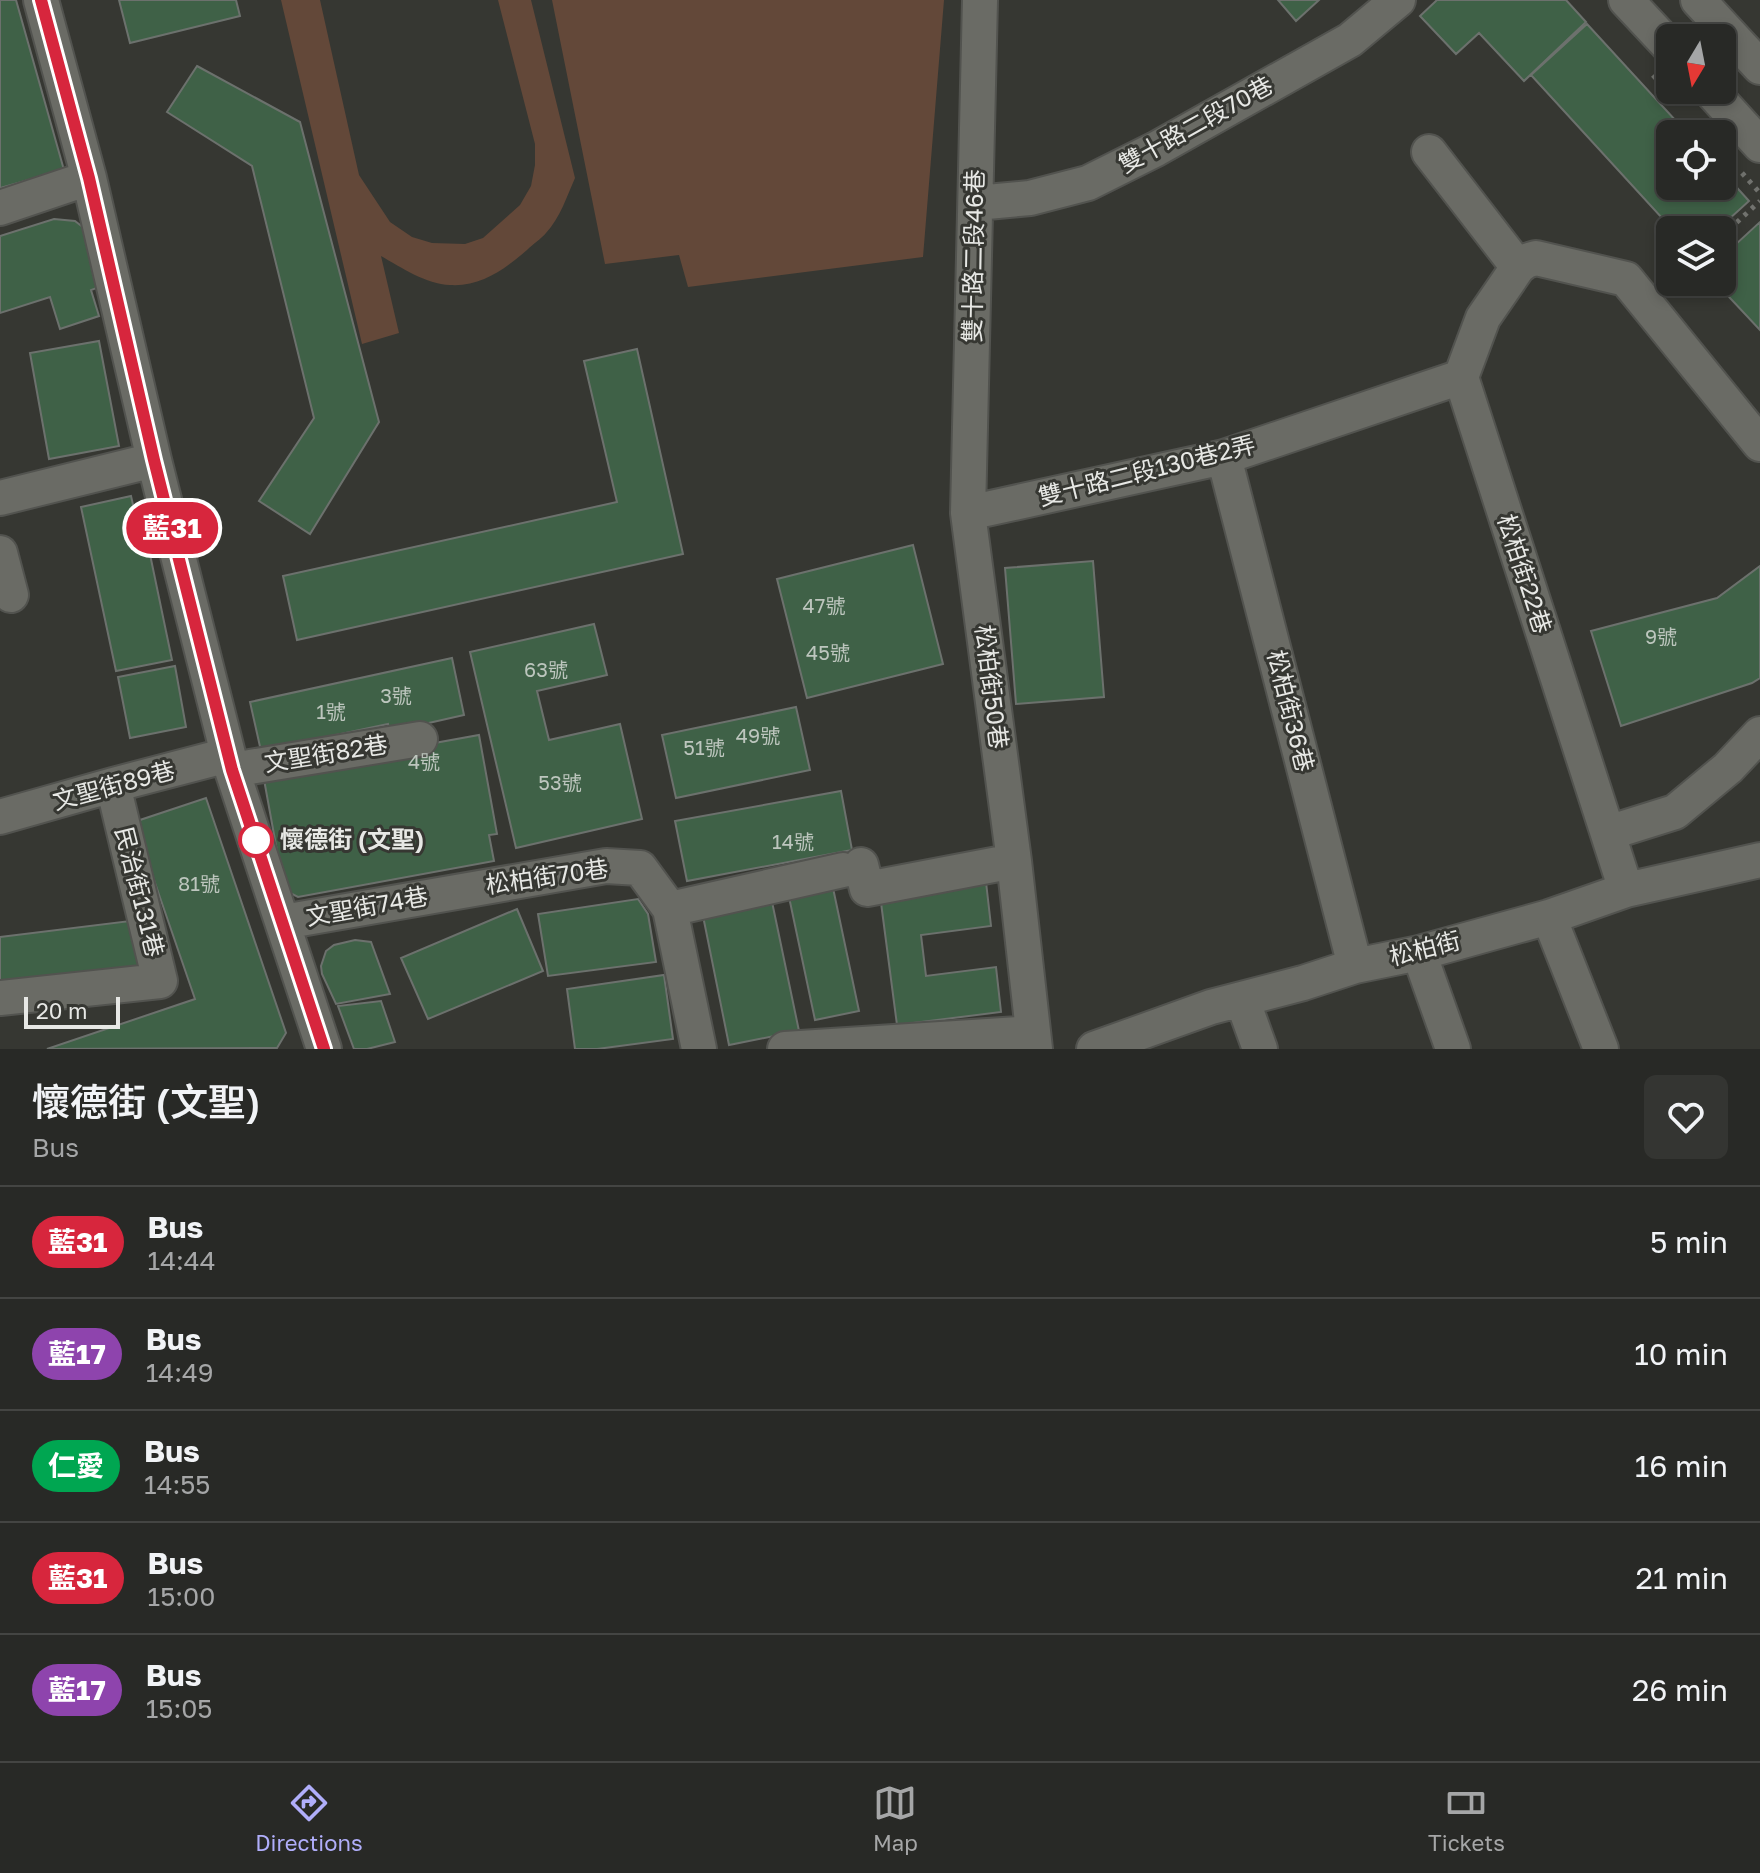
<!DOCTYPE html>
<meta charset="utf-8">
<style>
body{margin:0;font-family:"Golos Text","Noto Sans TC",sans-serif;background:#343532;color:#f1f3f6;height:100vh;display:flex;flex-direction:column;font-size:30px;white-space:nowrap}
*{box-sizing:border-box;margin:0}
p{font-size:26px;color:#a5a6a7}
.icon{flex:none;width:44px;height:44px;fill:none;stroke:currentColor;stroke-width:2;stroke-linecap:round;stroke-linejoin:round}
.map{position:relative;height:1049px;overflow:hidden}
.side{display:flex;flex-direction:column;background:#282926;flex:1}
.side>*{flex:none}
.badge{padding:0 16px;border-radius:26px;font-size:28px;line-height:52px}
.needle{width:52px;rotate:190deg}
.controls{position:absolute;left:1656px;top:24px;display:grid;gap:16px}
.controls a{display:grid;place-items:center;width:80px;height:80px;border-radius:12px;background:#282926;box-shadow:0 4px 12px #0003,0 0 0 2px #444543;font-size:40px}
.scale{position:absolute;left:24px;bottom:20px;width:96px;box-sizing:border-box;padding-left:8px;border:4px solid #e7e8e5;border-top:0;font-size:22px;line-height:28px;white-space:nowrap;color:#e7e8e5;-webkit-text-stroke:6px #363732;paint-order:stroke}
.map>.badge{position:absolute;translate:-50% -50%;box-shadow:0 0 0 4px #fff}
.round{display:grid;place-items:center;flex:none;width:84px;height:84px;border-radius:12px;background:#343532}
.summary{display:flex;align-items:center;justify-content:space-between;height:136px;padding:0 32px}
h1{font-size:38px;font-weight:600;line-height:60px}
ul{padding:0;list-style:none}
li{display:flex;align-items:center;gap:24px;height:112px;padding:0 32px;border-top:2px solid #444543}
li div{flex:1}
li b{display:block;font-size:30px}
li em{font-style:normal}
li .badge{min-width:88px;font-weight:700;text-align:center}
.tab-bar{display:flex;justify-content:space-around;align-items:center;height:112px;border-top:2px solid #444543;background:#282926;font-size:22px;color:#a5a6a7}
.tab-bar a{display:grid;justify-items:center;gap:4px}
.tab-bar .selected{color:#b0aefa}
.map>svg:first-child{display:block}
.green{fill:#634839}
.building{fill:#3f6147;stroke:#6c716d;stroke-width:2}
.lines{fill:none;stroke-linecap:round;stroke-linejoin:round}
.minor-casing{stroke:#52534f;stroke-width:38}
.path{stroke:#71726e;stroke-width:5;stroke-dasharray:4 6;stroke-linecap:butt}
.minor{stroke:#6a6b65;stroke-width:34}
.line-casing{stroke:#fff;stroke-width:18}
.line{stroke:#d7263d;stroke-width:12}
.stop-dot{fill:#fff;stroke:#d7263d;stroke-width:4}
.labels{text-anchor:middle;stroke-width:6;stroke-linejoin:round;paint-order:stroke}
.number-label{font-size:20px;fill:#bdc6be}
.street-label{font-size:24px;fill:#e7e8e5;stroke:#363732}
.stop-label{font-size:24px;font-weight:bold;fill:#e7e8e5;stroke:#363732;text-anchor:start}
</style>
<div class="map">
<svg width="1760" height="1049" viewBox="0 0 1760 1049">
<rect width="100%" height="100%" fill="#363732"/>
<path class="green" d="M281 0H320L359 175 390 222 412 237 432 243 465 244 483 238 520 205 531 186 535 165V144L498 0H531L575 178C567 196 560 218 546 233 541 239 533 244 527 250 505 269 481 287 450 285 426 284 402 268 381 256L399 333 362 344Z
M552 0H944L923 257 688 287 679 255 605 264Z"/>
<path class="building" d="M0 0H16L64 170 0 188Z
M119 0H236L240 16 130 43Z
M1278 0H1319L1296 21Z
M1437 0H1566L1586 22 1524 81 1479 33 1456 54 1420 16Z
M1587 24 1688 134H1670V186H1722V171L1749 201 1717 230H1673L1531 75Z
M197 66 300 122 379 422 310 534 259 501 314 418 252 166 167 112Z
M54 219 75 221 84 228 102 286 91 290 99 316 60 329 50 297 0 313V236Z
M1760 222V330L1715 282H1722V257Z
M99 341 119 446 49 459 30 353Z
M637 349 683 554 297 640 283 576 617 502 584 361Z
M131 496 136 518 150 515 155 538 147 540 172 660 116 671 81 507Z
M913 545 943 664 807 698 777 579Z
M1093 561 1104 697 1016 704 1005 568Z
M1760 566V678L1752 683 1621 726 1591 631 1717 598Z
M594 624 607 675 537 691 549 740 620 724 642 819 516 848 470 652Z
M452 658 464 715 389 732 388 724 261 751 250 702Z
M175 666 186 727 130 738 118 677Z
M796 707 810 770 676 798 662 735Z
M479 735 497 834 489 835 494 861 298 897 290 893 283 884 263 774Z
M841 791 852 850 687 881 675 821Z
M206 798 286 1033 277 1048 47 1049 195 999 134 822Z
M986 882 991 926 921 935 926 976 996 967 1001 1012 897 1025 880 895Z
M833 888 859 1011 815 1020 789 897Z
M771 897 799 1031 729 1045 702 911Z
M638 899 648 914 656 962 548 976 538 914Z
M517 909 543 971 428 1019 401 958Z
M138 920 146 976 0 994V937Z
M355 940 371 942 390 994 336 1004 322 974 321 966 326 951 334 945Z
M664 975 673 1039 597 1049H575L567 989Z
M381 1001 395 1042 367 1049H354L338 1006Z"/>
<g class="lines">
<g class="minor-casing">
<path id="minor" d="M41 0 89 178 154 460 232 770 324 1049
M980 0 968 513 1014 861 1035 1049
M1626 0 1670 47
M1698 0 1760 67
M1710 90 1760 145
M1429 152 1518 267 1526 261 1536 258 1626 279 1760 444
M976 203 1030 198 1088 183 1156 149 1350 40 1398 0
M0 208 89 178
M1518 267 1483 318 1461 377 1626 890
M1224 457 1355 966
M0 498 154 460
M968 513 1224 457 1461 377
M0 553 11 595
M232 770 420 739
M0 817 113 785 228 755
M1608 833 1675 812 1728 768 1760 734
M861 865 867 889 1014 861
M670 909 843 870
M1549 917 1601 1049
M283 922 606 866 640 868 670 909 699 1049
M1419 953 1453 1049
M0 998 160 981 113 785
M1242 999 1260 1049
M785 1049 1033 1033
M1094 1049 1211 1007 1303 983 1355 966 1419 953 1549 917 1626 890 1760 860"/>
</g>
<path class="path" d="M1653 75 1678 104
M1742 173 1760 193
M1722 236 1760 201"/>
<use href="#minor" class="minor"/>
</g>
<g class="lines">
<g class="line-casing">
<path id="line" d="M41 0 89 178 154 460 232 770 324 1049"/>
</g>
<use href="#line" class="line"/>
</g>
<circle class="stop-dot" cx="256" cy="840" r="16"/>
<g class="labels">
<g class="number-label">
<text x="824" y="613">47號</text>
<text x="1661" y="644">9號</text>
<text x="828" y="660">45號</text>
<text x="546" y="677">63號</text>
<text x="396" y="703">3號</text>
<text x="331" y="719">1號</text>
<text x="758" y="743">49號</text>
<text x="704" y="755">51號</text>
<text x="424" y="769">4號</text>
<text x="560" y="790">53號</text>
<text x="793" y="849">14號</text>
<text x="199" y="891">81號</text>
</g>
<g class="street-label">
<text transform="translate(1196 125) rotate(-29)" y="8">雙十路二段70巷</text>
<text transform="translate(974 256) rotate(-89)" y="8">雙十路二段46巷</text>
<text transform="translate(1147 471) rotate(-14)" y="8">雙十路二段130巷2弄</text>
<text transform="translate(1524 574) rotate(72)" y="8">松柏街22巷</text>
<text transform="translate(991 687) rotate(83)" y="8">松柏街50巷</text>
<text transform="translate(1290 711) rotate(76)" y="8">松柏街36巷</text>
<text transform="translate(326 754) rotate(-9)" y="8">文聖街82巷</text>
<text transform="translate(114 786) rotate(-15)" y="8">文聖街89巷</text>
<text transform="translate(547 877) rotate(-8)" y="8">松柏街70巷</text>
<text transform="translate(139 892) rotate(76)" y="8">民治街131巷</text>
<text transform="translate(367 907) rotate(-10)" y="8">文聖街74巷</text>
<text transform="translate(1425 949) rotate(-14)" y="8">松柏街</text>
</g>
<g class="stop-label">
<text x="280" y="848">懷德街 (文聖)</text>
</g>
</g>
</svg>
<div class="controls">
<a><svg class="needle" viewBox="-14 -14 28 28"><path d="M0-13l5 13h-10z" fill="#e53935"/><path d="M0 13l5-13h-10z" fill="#a5a6a7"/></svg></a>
<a><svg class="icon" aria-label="locate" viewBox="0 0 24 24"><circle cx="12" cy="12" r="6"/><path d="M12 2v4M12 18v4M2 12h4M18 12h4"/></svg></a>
<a><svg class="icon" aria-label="layers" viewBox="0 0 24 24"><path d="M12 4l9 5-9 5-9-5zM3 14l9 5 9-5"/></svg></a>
</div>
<div class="scale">20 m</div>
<b class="badge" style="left:172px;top:528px;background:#d7263d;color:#fff">藍31</b>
</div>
<section class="side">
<div class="summary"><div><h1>懷德街 (文聖)</h1><p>Bus</p></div><a class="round"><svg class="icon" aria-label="heart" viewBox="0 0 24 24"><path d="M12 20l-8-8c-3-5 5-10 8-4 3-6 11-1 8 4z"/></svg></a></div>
<ul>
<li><span class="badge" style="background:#d7263d;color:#fff">藍31</span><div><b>Bus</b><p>14:44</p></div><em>5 min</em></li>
<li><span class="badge" style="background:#8e44ad;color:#fff">藍17</span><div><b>Bus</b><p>14:49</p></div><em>10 min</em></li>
<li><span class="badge" style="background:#00a651;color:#fff">仁愛</span><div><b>Bus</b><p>14:55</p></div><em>16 min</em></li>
<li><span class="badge" style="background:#d7263d;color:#fff">藍31</span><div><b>Bus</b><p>15:00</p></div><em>21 min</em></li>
<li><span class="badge" style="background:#8e44ad;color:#fff">藍17</span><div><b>Bus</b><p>15:05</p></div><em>26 min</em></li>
</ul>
</section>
<nav class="tab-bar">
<a class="selected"><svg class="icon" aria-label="directions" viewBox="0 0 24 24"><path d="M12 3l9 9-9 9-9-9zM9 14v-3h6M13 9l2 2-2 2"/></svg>Directions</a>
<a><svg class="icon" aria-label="map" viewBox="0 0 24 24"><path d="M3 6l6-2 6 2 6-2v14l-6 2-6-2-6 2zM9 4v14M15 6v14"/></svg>Map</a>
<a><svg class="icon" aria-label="tickets" viewBox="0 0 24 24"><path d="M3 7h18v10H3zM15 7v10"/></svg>Tickets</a>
</nav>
